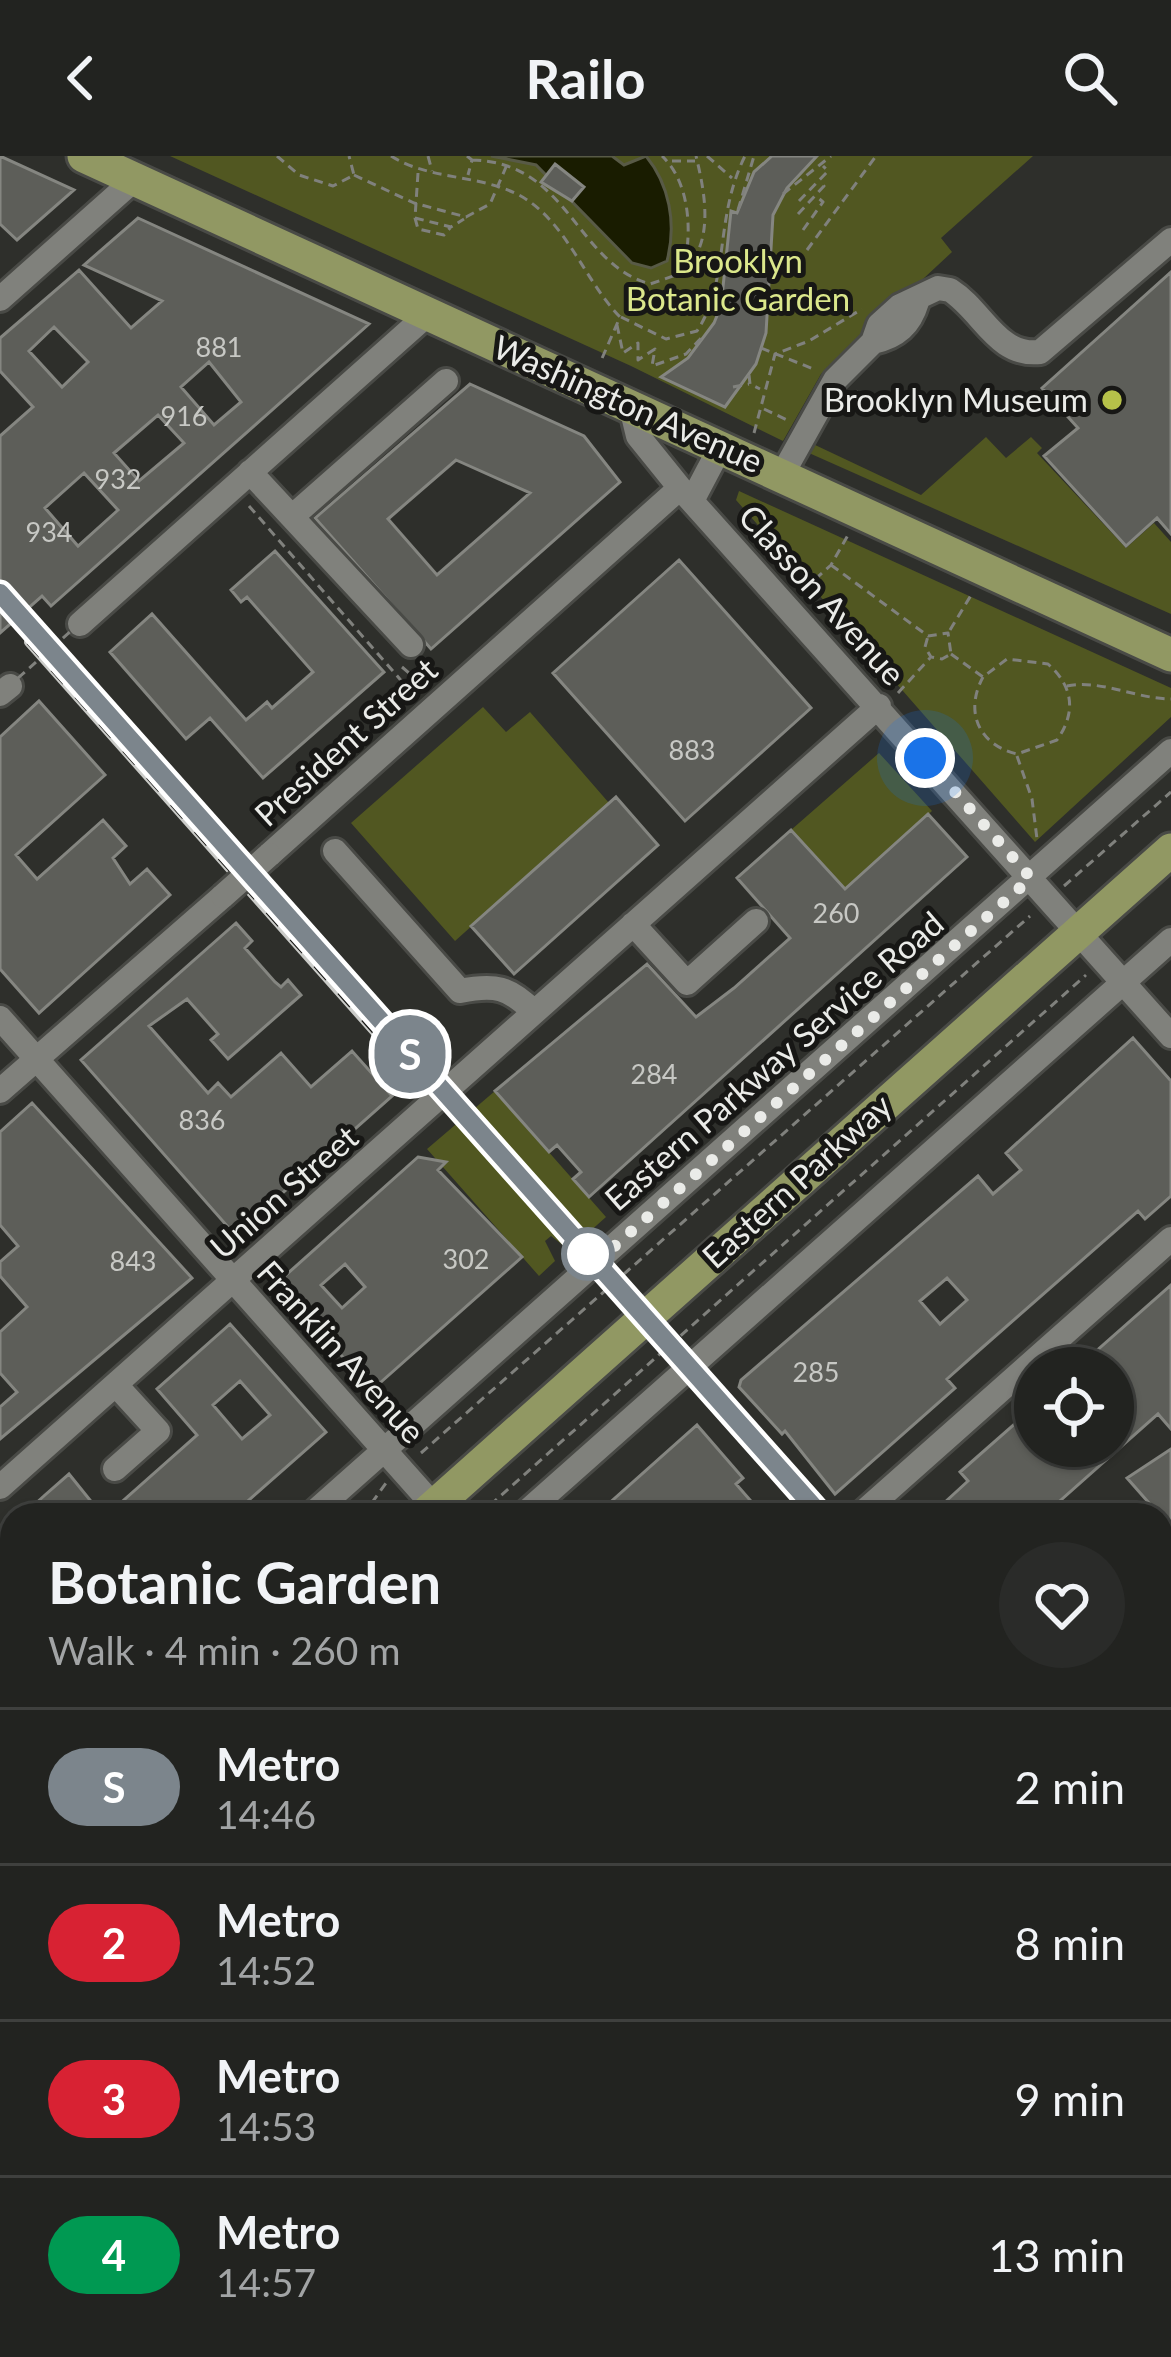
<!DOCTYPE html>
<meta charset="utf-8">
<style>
body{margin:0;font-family:Lato,sans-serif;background:#2a2b29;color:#f1f3f6;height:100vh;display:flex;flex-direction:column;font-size:45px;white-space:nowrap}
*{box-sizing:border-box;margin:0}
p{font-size:39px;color:#a2a4a5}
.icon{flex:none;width:66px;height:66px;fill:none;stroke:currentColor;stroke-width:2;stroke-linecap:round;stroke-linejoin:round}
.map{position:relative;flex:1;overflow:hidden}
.drawer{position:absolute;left:0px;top:1347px;width:1173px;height:855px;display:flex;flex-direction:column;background:#222320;border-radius:36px 36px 0 0;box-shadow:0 3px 9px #0004,0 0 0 3px #3f403e}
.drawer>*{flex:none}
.badge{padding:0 24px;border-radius:39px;font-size:42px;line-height:78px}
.controls{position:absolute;left:1014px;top:1191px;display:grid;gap:24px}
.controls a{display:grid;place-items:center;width:120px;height:120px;border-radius:50%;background:#222320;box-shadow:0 3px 9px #0004,0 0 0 3px #3f403e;font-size:60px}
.you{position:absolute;width:60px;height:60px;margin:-30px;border:9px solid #fff;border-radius:50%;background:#1a73e8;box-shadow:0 0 0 18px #1a73e833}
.map>.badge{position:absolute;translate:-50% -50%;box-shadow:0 0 0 6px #fff}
.round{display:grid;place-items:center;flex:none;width:126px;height:126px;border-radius:63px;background:#2a2b29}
.head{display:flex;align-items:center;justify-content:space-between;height:204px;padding:0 48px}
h1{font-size:57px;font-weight:700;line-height:90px}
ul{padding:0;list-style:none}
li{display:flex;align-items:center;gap:36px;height:156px;padding:0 48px;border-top:3px solid #3f403e}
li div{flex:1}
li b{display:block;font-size:45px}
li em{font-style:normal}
li .badge{min-width:132px;font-weight:700;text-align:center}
header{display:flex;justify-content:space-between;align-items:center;height:156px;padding:0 48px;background:#222320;font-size:54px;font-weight:700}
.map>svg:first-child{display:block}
.green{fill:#515721}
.water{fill:#191c00;stroke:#585a46;stroke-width:3}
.building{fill:#5d5e59;stroke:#858681;stroke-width:3;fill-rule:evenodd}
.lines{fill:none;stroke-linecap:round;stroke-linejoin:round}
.minor-casing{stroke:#494a46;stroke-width:30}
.major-casing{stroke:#494a46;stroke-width:39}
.path{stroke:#80817d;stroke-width:3;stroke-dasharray:9 6;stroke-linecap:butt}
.minor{stroke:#80817c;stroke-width:24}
.major{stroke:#919863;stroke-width:33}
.rail-casing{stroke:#cacbc8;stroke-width:10}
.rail{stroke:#171715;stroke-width:6;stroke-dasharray:18;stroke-linecap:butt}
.minor-bridge-casing{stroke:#494a46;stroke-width:30;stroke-linecap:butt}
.path-bridge{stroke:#80817d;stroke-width:3;stroke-dasharray:9 6;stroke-linecap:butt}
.minor-bridge{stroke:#80817c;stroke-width:24}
.line-casing{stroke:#fff;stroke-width:27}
.line{stroke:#7c858c;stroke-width:18}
.walk{stroke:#eaebe8;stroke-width:12;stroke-dasharray:0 21.6}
.poi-dot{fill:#b6c149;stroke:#171715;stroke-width:4.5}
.stop-dot{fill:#fff;stroke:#7c858c;stroke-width:6}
.labels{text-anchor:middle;stroke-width:10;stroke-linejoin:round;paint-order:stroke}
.number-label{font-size:27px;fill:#c7c8c4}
.park-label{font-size:33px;fill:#dbe78b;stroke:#171715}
.poi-label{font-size:33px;fill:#eaebe8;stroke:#171715;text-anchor:end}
.street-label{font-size:33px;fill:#eaebe8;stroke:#171715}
</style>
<header><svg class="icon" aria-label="back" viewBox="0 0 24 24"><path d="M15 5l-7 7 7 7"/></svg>Railo<svg class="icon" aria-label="search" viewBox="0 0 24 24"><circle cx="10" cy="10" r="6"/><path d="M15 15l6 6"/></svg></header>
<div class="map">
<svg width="1171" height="2201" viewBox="0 0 1171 2201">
<rect width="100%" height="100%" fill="#2e2f2b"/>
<path class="green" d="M170 0H1033L941 82 952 96 821 218 783 285 631 210Z
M986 281 1006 302 1031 281 1042 292 1037 297 1126 392 1154 367 1171 386V458L809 297 813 288 921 339Z
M739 335 1171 532V561L1035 686 736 344Z
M483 551 506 576 530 556 609 647 455 785 351 667Z
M879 597 932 655 845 733 791 674Z
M495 935 606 1061 569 1094 551 1080 545 1085 555 1105 539 1120 427 993Z"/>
<path class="water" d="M491 0H612L624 9 646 0C669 28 677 67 667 105L651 112 632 107 536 9Z"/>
<path class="building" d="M0 0 74 34 17 84 0 68Z
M772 0H817L787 32 773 59 766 177 756 208 725 251 661 221 688 202 714 167 721 150 731 55 737 57 754 16Z
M555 8 584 31 572 45 541 26Z
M138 62 369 168 51 450 42 440 0 477V280L33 251 0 215V182L79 114 131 172 162 145 84 109ZM54 171 88 206 62 231 29 195ZM209 206 241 246 214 269 181 231ZM158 259 184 287 139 325 114 297ZM84 317 118 354 78 390 45 352Z
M1171 116V378L1157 362 1126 390 1044 300 1078 272 1042 232Z
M470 228 584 280 620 326 431 493 315 362ZM456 304 530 337 437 419 388 363Z
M275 395 384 516 263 622 210 562 186 583 110 496 152 458 246 564 267 546 272 552 313 516 247 441 241 446 231 434Z
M679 404 811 552 685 665 553 517Z
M39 545 105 619 16 699 37 723 103 664 126 690 113 702 130 728 147 713 170 739 39 857 0 813V581Z
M616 641 658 689 514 818 471 770Z
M928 658 967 701 589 1041 573 1023 581 1016 557 989 549 996 495 935 647 808 696 861 734 832 790 782 737 722 791 674 845 733Z
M236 767 252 785 245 792 275 826 281 831 288 824 301 839 228 903 211 884 218 878 187 843 149 870 208 937 218 927 231 941 281 897 311 931 352 895 392 940 235 1079 81 904Z
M1133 882 1171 925V1040L1145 1063 1138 1055 975 1198 947 1223 955 1232 835 1338 785 1275 782 1278 739 1231 741 1224 978 1020 993 1038 1021 1014 1006 997ZM947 1122 967 1144 940 1168 920 1145Z
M32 947 192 1122 0 1283V1251L17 1236 0 1217V1176L27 1151 0 1120V1106L18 1090 0 1069V976Z
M418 1001 446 1006 438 1014 522 1101 372 1234 277 1127ZM345 1108 365 1131 342 1152 321 1129Z
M1171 1129V1273L1158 1258 1044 1359H931L968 1325 960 1316 1035 1250V1290H1113V1262L1122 1254 1113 1244V1212H1077Z
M230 1168 326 1276 232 1359H107L197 1279 157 1233ZM240 1225 270 1259 242 1283 213 1249Z
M697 1269 743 1322 736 1328 763 1359H721L712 1349 700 1359H596Z
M1171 1293V1372L1127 1322Z
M69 1318 102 1359H23L45 1339Z"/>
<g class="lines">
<g class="minor-casing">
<path id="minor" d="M0 143 135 23
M873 186C897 181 910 169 917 146
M631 251 638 280 680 332 1171 880
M250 316 411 489
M783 317 835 224 873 186 879 169 900 150 938 132 950 134C983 155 997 201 1040 196L1171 84
M692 345 721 290
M294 359 446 225
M80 468 428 158
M0 538 10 530
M335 695 460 835C495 828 509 831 534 856
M269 699 680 332
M633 768 687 827 756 765
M0 862 442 1359
M0 935 223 740
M115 1313 158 1275 116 1229
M0 1331 879 550
M311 1359 1171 595
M523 1359 1171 784
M860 1359 1171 1083
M1161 1488 1171 1479
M1161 1576 1171 1587
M0 1636 12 1626
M0 1820 12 1809
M1161 1884 1171 1875
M0 1902 12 1916
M1161 2169 1171 2180
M0 2181 12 2165
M255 2190 265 2201
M357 2201 369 2190
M805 2201 817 2190"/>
</g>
<g class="major-casing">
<path id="major" d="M84 0 1171 499
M424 1359 1171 694
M0 1735 12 1724"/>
</g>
<path class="path" d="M277 0 299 19 333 30 354 19 349 0
M391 0C429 24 476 18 517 38 566 63 583 123 620 161L600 207
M428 0 432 15
M467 0 472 4 468 19
M707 0 732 22
M472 4C569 6 575 107 650 128L682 117C693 81 691 27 662 0
M672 5H695
M418 17 415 62 451 71 464 63
M354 19 414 47 466 61 490 48 506 11
M783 38 831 0
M799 45 828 15 823 10
M738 54 754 0
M798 58 824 30 820 26
M415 62 418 73 444 79 450 72
M803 74 823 46 816 40
M807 94 876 0
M683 116C715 87 705 37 696 0
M621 161 666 183 697 175C730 125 714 62 745 0
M617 169 623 197 638 187V204L655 193 652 210 686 198 703 180
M761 192 816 214
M749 219 750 228 760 233
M733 231 749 228
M856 235 869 246
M764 253 787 264
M754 277 775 198 809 185 862 153
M249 350 412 537
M831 409 928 480 948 477 951 498 942 503 931 501 925 491 928 480
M804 433 831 409 848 379
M950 474 973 436
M951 498 983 521 1007 503 1048 508C1074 531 1076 557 1057 584L1017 598C979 589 964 556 983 521
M402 511 422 528
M1067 530C1100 523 1137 543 1171 543
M898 537 930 502
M1017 600 1032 643 1037 683
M1064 730 1171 636
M421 1297 1030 760
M363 1359 386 1327
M479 1359 1086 819
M0 1671 12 1660
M0 1788 12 1777"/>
<use href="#minor" class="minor"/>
<use href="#major" class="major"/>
<g class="rail-casing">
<path id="rail" d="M29 486 416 922
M697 1219 821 1359
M1161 1758 1171 1770"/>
</g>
<use href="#rail" class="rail"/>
<g class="minor-bridge-casing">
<path id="minor-bridge" d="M223 740 269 699"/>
</g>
<path class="path-bridge" d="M18 522 71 475"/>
<use href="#minor-bridge" class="minor-bridge"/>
</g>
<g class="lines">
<g class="line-casing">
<path id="line" d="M0 437 821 1359"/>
</g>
<use href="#line" class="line"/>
<path class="walk" d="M588 1098 592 1110 1031 722 925 602"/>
</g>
<circle class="poi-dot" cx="1112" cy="244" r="12"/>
<circle class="stop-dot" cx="588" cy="1098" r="24"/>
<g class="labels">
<g class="number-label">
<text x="219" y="201">881</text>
<text x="184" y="270">916</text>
<text x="118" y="333">932</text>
<text x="49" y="386">934</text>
<text x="692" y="604">883</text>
<text x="836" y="767">260</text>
<text x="654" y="928">284</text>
<text x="202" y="974">836</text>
<text x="466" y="1113">302</text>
<text x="133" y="1115">843</text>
<text x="816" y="1226">285</text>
</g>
<g class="park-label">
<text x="738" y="117">Brooklyn<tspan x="738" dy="38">Botanic Garden</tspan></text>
</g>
<g class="poi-label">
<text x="1088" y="256">Brooklyn Museum</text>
</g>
<g class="street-label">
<text transform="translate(628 248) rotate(24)" y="12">Washington Avenue</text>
<text transform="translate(822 439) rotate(48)" y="12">Classon Avenue</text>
<text transform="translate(346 586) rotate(-42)" y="12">President Street</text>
<text transform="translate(774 905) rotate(-41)" y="12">Eastern Parkway Service Road</text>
<text transform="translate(797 1025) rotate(-42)" y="12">Eastern Parkway</text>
<text transform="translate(284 1036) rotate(-41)" y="12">Union Street</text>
<text transform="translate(341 1196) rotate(48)" y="12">Franklin Avenue</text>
</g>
</g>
</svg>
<div class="controls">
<a><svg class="icon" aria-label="locate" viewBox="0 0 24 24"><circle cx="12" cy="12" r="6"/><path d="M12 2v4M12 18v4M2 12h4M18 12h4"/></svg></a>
</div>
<div class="you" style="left:925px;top:602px"></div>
<b class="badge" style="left:410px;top:898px;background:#7c858c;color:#fff">S</b>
<section class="drawer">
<div class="head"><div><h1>Botanic Garden</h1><p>Walk · 4 min · 260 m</p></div><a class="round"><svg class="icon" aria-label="heart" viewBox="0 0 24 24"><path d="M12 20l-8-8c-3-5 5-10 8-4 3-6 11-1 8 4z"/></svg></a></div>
<ul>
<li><span class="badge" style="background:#7c858c;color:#fff">S</span><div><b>Metro</b><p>14:46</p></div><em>2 min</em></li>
<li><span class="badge" style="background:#d82233;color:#fff">2</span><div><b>Metro</b><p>14:52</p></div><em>8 min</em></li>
<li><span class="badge" style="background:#d82233;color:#fff">3</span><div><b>Metro</b><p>14:53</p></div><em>9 min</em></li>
<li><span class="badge" style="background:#009952;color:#fff">4</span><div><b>Metro</b><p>14:57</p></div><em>13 min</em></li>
</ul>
</section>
</div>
